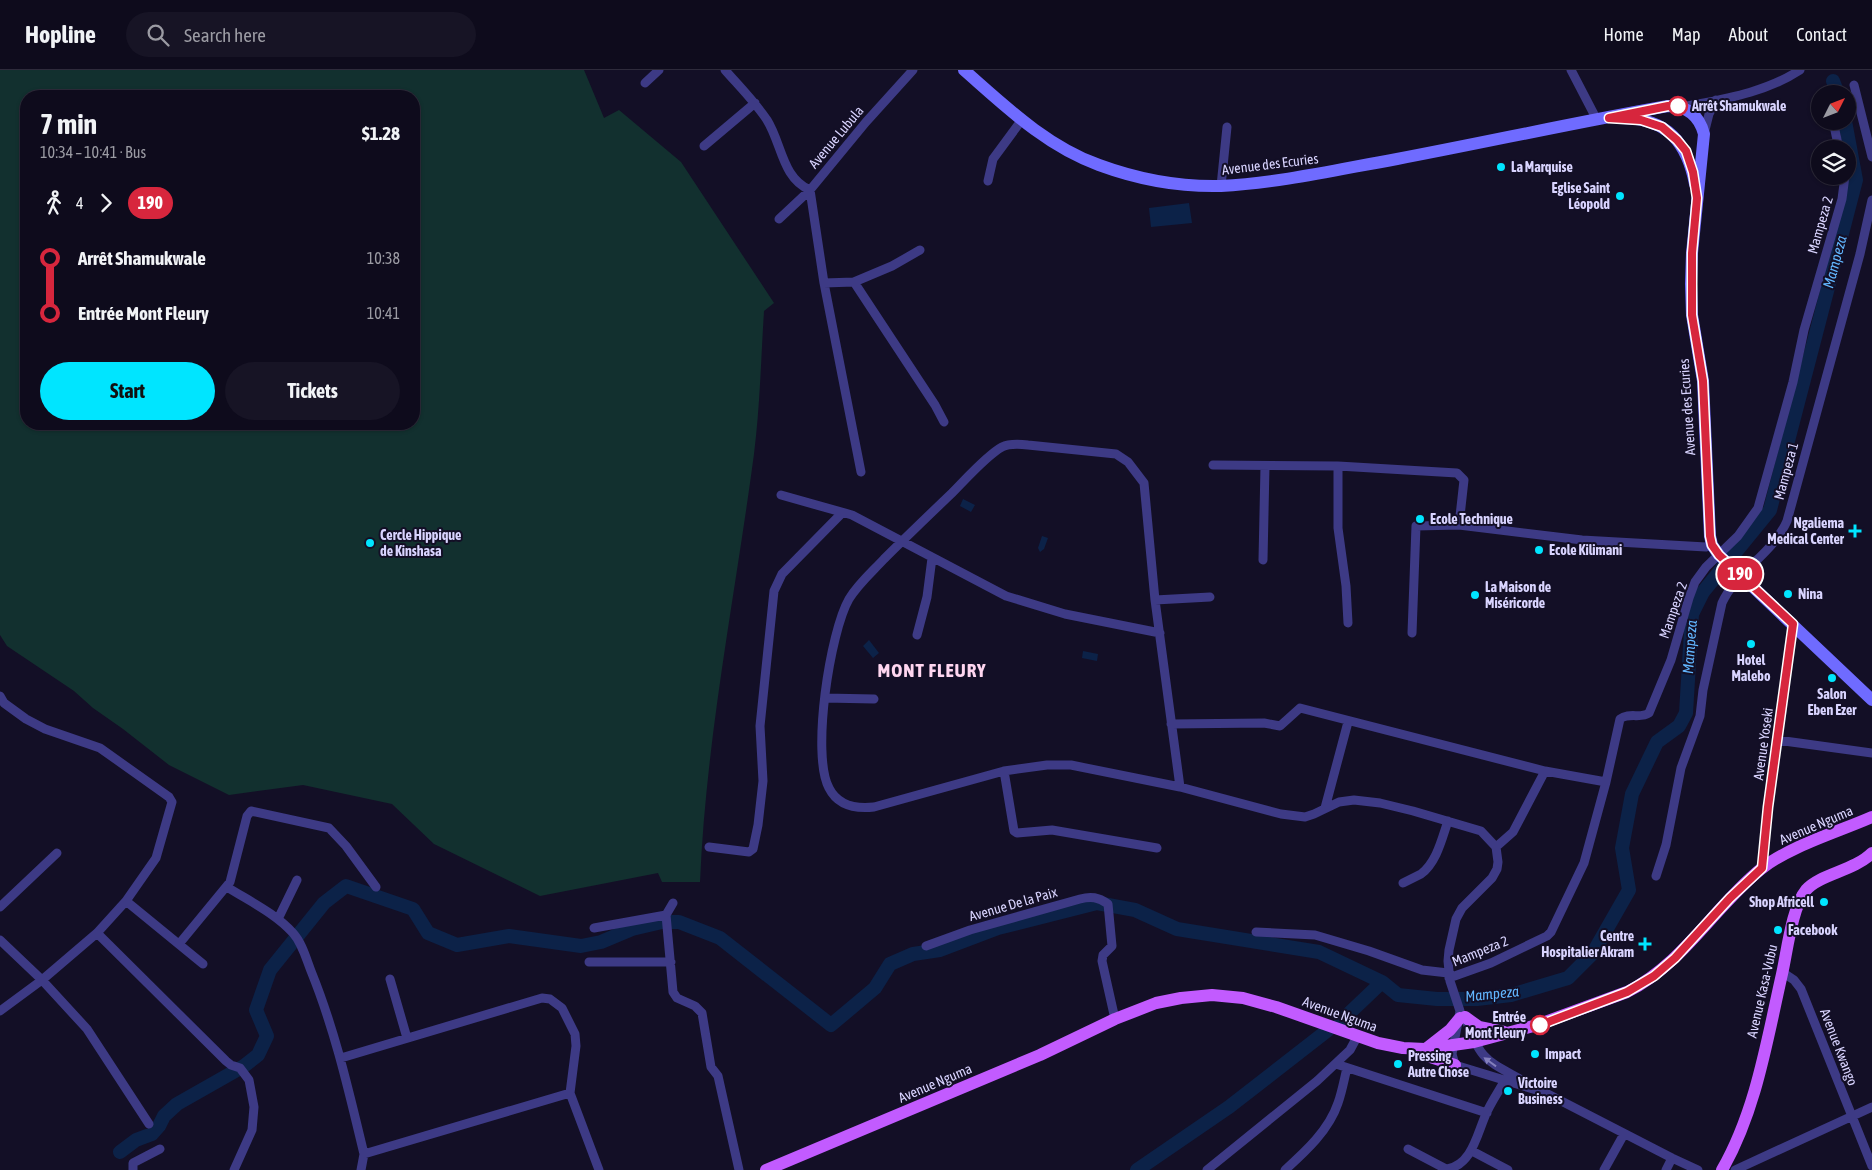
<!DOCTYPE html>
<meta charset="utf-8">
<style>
body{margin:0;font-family:"Asap Condensed",sans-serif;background:#171425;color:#f1f3f6;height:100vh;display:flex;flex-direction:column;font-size:19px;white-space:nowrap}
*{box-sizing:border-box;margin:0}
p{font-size:16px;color:#9b9ba3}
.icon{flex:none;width:28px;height:28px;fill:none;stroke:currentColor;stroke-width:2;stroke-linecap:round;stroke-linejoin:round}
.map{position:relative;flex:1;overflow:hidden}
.details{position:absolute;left:20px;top:20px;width:400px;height:340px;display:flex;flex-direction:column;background:#0e0b1c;border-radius:20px;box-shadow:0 1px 4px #0004,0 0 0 1px #2e2b3b}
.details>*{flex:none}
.badge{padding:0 10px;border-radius:16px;font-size:18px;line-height:32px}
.needle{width:32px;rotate:48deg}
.tools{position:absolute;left:1811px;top:15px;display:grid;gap:10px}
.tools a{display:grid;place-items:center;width:45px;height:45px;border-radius:50%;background:#0e0b1c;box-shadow:0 1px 4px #0004,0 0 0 1px #2e2b3b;font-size:25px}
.map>.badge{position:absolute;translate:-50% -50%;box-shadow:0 0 0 2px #fff}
.legs{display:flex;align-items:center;gap:8px;height:55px;padding:0 20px;font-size:16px}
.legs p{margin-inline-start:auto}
.headline{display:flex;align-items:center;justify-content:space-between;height:85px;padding:0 20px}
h1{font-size:28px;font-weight:700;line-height:38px}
.primary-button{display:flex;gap:10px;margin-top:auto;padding:10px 20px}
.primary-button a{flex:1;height:58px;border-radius:30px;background:#00e5ff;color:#111;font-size:20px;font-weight:700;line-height:58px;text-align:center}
.primary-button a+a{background:#171425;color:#f1f3f6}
ul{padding:0 20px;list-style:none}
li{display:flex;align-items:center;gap:18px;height:55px;font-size:19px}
li i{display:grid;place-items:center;width:8px;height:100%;margin:0 6px;background:currentColor}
li i::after{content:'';width:12px;height:12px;margin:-6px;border:4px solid;border-radius:50%;background:#0e0b1c}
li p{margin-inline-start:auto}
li:first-child i{background:linear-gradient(#0000 50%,currentColor 0)}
li:last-child i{background:linear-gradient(currentColor 50%,#0000 0)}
header{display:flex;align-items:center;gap:30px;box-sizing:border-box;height:70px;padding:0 25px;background:#0e0b1c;border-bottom:1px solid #2e2b3b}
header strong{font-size:24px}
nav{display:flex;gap:28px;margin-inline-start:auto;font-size:18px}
.search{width:350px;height:45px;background:#171425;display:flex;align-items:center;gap:12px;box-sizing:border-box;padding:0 18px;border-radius:28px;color:#9b9ba3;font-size:19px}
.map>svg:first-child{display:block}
.green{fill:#12302f;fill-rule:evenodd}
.water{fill:#0c2248}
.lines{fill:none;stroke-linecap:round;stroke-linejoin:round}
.river{stroke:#0c2248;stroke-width:14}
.street{stroke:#3d3a85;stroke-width:9}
.secondary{stroke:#6f6bff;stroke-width:12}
.primary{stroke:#c25bff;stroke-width:12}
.oneway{fill:#837fbc}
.line-1-casing{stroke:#fff;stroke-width:11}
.line-1{stroke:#d7263d;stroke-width:8}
.stop-1-dot{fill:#fff;stroke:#d7263d;stroke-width:2.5}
.poi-dot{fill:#00e5ff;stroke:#130f26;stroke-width:2}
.labels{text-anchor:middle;stroke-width:4;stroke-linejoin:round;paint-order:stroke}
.stop-label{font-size:14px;font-weight:bold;fill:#d9d4ff;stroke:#130f26;text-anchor:start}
.street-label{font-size:14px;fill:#d9d4ff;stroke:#130f26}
.poi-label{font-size:14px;font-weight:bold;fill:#d9d4ff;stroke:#130f26;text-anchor:start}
.water-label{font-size:15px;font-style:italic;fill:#62b6ff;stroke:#130f26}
.district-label{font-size:19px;font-weight:bold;letter-spacing:1px;fill:#ffd6f0;stroke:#130f26}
</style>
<header>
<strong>Hopline</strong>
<div class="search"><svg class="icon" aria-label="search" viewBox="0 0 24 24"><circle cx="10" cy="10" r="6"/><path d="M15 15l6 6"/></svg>Search here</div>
<nav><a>Home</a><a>Map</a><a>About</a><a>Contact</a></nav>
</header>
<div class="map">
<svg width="1872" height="1100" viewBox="0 0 1872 1100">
<rect width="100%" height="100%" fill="#130f26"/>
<path class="green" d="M0 0H584L604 48 619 40 681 92 774 233 764 241C761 288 760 337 754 384 735 527 706 668 700 812H662L658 803 540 826 434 774 392 734 303 715 229 725 169 695 123 659 93 638 74 621 7 576 0 565ZM26 26H414V354H26Z"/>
<path class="water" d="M1189 133 1192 153 1151 157 1149 138Z
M963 429 975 435 971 442 960 436Z
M1042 466 1048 468 1044 479 1040 482 1038 478Z
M869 570 879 583 873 588 863 576Z
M1083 581 1098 584 1097 591 1082 588Z"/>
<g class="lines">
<path class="river" d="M1833 11 1838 24
M1341 951 1382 912
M120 1082 136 1070 152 1064 159 1056 164 1046 177 1034 244 996 258 985 267 966 256 940 270 900 324 833 346 816 413 839 428 863 457 875 509 866 581 876 601 872 632 859 662 852H679L720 868 831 955 875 918 890 894 913 884 940 880 998 858 1097 833 1135 840 1177 859 1319 882 1382 912 1398 925 1437 929H1477L1511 925 1568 908 1593 883 1629 820 1622 778 1632 724 1657 672 1679 656 1686 643 1692 544 1703 522 1770 440 1856 110 1845 51
M1137 1100 1229 1037 1328 960"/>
<path class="street" d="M725 0C739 16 755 32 767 50 782 74 782 108 810 120L824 213 861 402
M1571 0 1597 50
M645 13 659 0
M1854 15 1872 87
M1683 37C1723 29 1765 23 1800 0
M1833 51 1839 79
M1704 64 1709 44 1716 30
M704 76 755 33
M988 111 993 89 1021 51
M1221 116 1227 57
M779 149 810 120 866 52 913 0
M854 212 892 196 920 180
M824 213 854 212 935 335 944 352
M1213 395 1338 396 1457 403 1464 410 1459 455 1582 470 1706 477 1712 475
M1338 396V458L1346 516 1348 553
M781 425 852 445 1006 526 1065 544 1160 563
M1263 490 1265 396
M1155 530 1210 527
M1412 563 1416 456 1459 455
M917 565 927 527 932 488
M0 626 4 633 26 649 45 659 100 678 169 727 172 732 156 788 126 831 97 863 42 910 0 941
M825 628 874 629
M1171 654 1264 653 1280 656 1300 638 1545 701 1606 712
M1777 670 1872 683
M1004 701 1014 761 1017 763 1052 760 1157 778
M1180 717 1155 530 1144 413 1128 392 1116 384 1028 375C1020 374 1010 373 1002 377 987 385 965 410 952 423 929 445 906 467 884 489 872 502 858 514 849 529 830 562 811 685 829 718 838 736 856 739 874 737L1004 701 1047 695H1071L1180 717 1281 744 1305 747 1314 744 1339 732 1354 730 1380 733 1413 741 1481 761 1496 777 1498 792 1497 799 1492 808 1462 838 1456 849 1449 880 1448 891 1450 911 1460 941 1452 984 1455 995 1543 1022
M1325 738 1348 652
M709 777 749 782 753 779 758 755 763 711 760 656 774 521 782 504 842 443
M1496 777 1513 762 1545 701
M1762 798 1768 737 1793 554
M1656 806 1666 775 1681 698 1700 646 1703 620 1722 533C1737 500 1772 485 1787 451L1860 184 1872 130
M1403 813C1409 810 1415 807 1421 804 1437 792 1442 768 1448 751
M227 817C249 831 275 843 293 863 302 873 306 888 311 901 335 960 349 1022 364 1084L361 1100
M126 831 203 894
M673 833 666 845 673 922 677 928 695 936 702 943 711 997 718 1006 739 1100
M0 837 57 783
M278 849 297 810
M594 858 666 845
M1256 862 1315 865 1369 881 1422 900 1448 903
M97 863 226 991 231 995 240 998 249 1010 254 1037 252 1060 234 1100
M0 870 42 910 87 959 149 1054
M179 874 230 812 247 746 251 741 329 758 346 776 376 817
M926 876 970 860 1080 829C1091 826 1098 827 1108 834L1112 876 1103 885 1102 891 1115 949
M589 892H671
M1782 902 1794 910 1801 919 1872 1096
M1449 908 1491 893 1547 866 1551 862 1584 793 1606 712 1620 649C1629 642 1641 649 1649 643L1671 590 1689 528 1695 512 1706 497 1738 466 1758 438 1793 312 1804 260 1842 129 1845 106
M390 909 407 968
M1465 947C1481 993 1487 990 1527 1013
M341 988 542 928 550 929 562 938 575 964 576 976 570 1023 599 1100
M1336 994 1487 1043
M1538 1019 1672 1088 1698 1100
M1408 1079 1448 1100
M1472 1081 1508 1100
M364 1084 570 1023
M1447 1099C1472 1095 1477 1064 1486 1044 1491 1032 1499 1021 1505 1010
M133 1100V1093L160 1079
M1207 1100 1317 1011 1350 980 1357 967
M1285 1100C1306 1081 1329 1060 1338 1033 1342 1022 1344 1010 1347 998
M1604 1100 1624 1064
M1666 1100 1672 1088
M1735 1100 1872 1037"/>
<path class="secondary" d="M964 0C1005 36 1046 76 1099 95 1137 109 1180 117 1221 116 1280 113 1340 99 1397 89 1487 72 1577 52 1668 36 1687 36 1699 45 1704 64L1692 183 1691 214 1692 245 1703 311 1710 466 1712 475 1719 485 1872 630
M1624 48C1668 49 1687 73 1695 114"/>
<path class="primary" d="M1465 947 1479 957 1504 962
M1427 978 1450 960 1460 948
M1415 982 1455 995
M766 1100 1040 985 1115 949 1156 933 1181 928 1212 925 1243 928 1276 937 1378 973 1403 978 1425 979 1474 972 1537 955 1627 922C1683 894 1714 837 1761 799 1790 776 1838 762 1872 747
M1722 1100C1756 1041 1767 970 1782 904 1787 882 1792 837 1806 820 1820 804 1854 801 1872 783"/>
</g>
<defs><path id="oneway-solid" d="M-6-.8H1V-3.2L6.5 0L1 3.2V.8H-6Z" transform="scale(1.25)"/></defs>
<use class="oneway" href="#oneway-solid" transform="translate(1490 992) rotate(-144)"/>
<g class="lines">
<g class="line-1-casing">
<path id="line-1" d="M1540 955 1627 922 1654 906 1675 888 1730 828 1762 798 1768 737 1793 554 1719 485 1712 475 1710 466 1703 311 1692 245V183L1697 128 1693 102 1686 81 1677 70 1662 57 1641 50 1609 48 1668 36H1678"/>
</g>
<use href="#line-1" class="line-1"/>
</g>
<g class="stop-1-dot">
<circle cx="1678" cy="36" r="9"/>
<circle cx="1540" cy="955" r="9"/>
</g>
<g class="poi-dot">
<circle cx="1501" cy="97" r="5"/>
<circle cx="1620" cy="126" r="5"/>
<circle cx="1420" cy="449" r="5"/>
<path d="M1852.5 453.5h5v5h5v5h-5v5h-5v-5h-5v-5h5z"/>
<circle cx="370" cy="473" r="5"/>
<circle cx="1539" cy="480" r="5"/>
<circle cx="1788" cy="524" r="5"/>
<circle cx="1475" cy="525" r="5"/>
<circle cx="1751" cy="574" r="5"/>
<circle cx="1832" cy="608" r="5"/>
<circle cx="1824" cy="832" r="5"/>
<circle cx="1778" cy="860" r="5"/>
<path d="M1642.5 866.5h5v5h5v5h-5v5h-5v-5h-5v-5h5z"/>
<circle cx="1535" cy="984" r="5"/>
<circle cx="1398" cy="994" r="5"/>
<circle cx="1508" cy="1021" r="5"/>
</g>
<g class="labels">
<g class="stop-label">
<text x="1692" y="41">Arrêt Shamukwale</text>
<text x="1526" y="952" text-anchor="end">Entrée<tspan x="1526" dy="16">Mont Fleury</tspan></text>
</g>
<g class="street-label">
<text transform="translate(836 67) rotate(-50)" y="5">Avenue Lubula</text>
<text transform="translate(1270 94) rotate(-7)" y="5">Avenue des Ecuries</text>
<text transform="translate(1820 155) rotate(-74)" y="5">Mampeza 2</text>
<text transform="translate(1687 337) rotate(-94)" y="5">Avenue des Ecuries</text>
<text transform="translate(1786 401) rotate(-75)" y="5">Mampeza 1</text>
<text transform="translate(1673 540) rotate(-71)" y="5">Mampeza 2</text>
<text transform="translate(1763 674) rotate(-82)" y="5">Avenue Yoseki</text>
<text transform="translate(1816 755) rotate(-23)" y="5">Avenue Nguma</text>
<text transform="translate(1013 834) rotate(-16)" y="5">Avenue De la Paix</text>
<text transform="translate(1480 881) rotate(-22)" y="5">Mampeza 2</text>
<text transform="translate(1762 921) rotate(-77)" y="5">Avenue Kasa-Vubu</text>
<text transform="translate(1340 944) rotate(20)" y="5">Avenue Nguma</text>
<text transform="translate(1839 977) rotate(69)" y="5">Avenue Kwango</text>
<text transform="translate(935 1013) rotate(-23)" y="5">Avenue Nguma</text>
</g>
<g class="poi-label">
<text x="1511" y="102">La Marquise</text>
<text x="1610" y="123" text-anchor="end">Eglise Saint<tspan x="1610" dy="16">Léopold</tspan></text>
<text x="1430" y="454">Ecole Technique</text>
<text x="1844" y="458" text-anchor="end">Ngaliema<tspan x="1844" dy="16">Medical Center</tspan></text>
<text x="380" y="470">Cercle Hippique<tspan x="380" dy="16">de Kinshasa</tspan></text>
<text x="1549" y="485">Ecole Kilimani</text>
<text x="1485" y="522">La Maison de<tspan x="1485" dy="16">Miséricorde</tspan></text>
<text x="1798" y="529">Nina</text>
<text x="1751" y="595" text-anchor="middle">Hotel<tspan x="1751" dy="16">Malebo</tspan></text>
<text x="1832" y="629" text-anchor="middle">Salon<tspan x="1832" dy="16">Eben Ezer</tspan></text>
<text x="1814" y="837" text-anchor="end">Shop Africell</text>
<text x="1788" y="865">Facebook</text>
<text x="1634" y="871" text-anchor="end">Centre<tspan x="1634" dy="16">Hospitalier Akram</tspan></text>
<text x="1545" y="989">Impact</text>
<text x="1408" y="991">Pressing<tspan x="1408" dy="16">Autre Chose</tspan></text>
<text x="1518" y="1018">Victoire<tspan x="1518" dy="16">Business</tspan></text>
</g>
<g class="water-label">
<text transform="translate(1835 192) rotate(-75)" y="5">Mampeza</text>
<text transform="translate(1690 577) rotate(-86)" y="5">Mampeza</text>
<text transform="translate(1492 924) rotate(-6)" y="5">Mampeza</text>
</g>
<g class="district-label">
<text x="932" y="607">MONT FLEURY</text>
</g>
</g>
</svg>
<div class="tools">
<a><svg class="needle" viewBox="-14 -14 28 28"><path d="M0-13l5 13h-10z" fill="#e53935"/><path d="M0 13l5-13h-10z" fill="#9b9ba3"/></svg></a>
<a><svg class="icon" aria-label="layers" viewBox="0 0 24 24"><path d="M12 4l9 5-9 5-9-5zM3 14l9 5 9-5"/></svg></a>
</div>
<b class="badge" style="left:1740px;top:504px;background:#d7263d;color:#fff">190</b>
<section class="details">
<div class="headline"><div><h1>7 min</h1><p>10:34 – 10:41 · Bus</p></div><b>$1.28</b></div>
<div class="legs"><svg class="icon" aria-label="walk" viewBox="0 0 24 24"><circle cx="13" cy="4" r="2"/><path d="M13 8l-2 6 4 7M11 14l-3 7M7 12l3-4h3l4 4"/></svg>4<svg class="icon" aria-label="forward" viewBox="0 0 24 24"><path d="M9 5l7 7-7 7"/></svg><b class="badge" style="background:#d7263d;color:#fff">190</b></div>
<ul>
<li><i style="color:#d7263d"></i><b>Arrêt Shamukwale</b><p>10:38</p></li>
<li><i style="color:#d7263d"></i><b>Entrée Mont Fleury</b><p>10:41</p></li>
</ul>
<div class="primary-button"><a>Start</a><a>Tickets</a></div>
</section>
</div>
